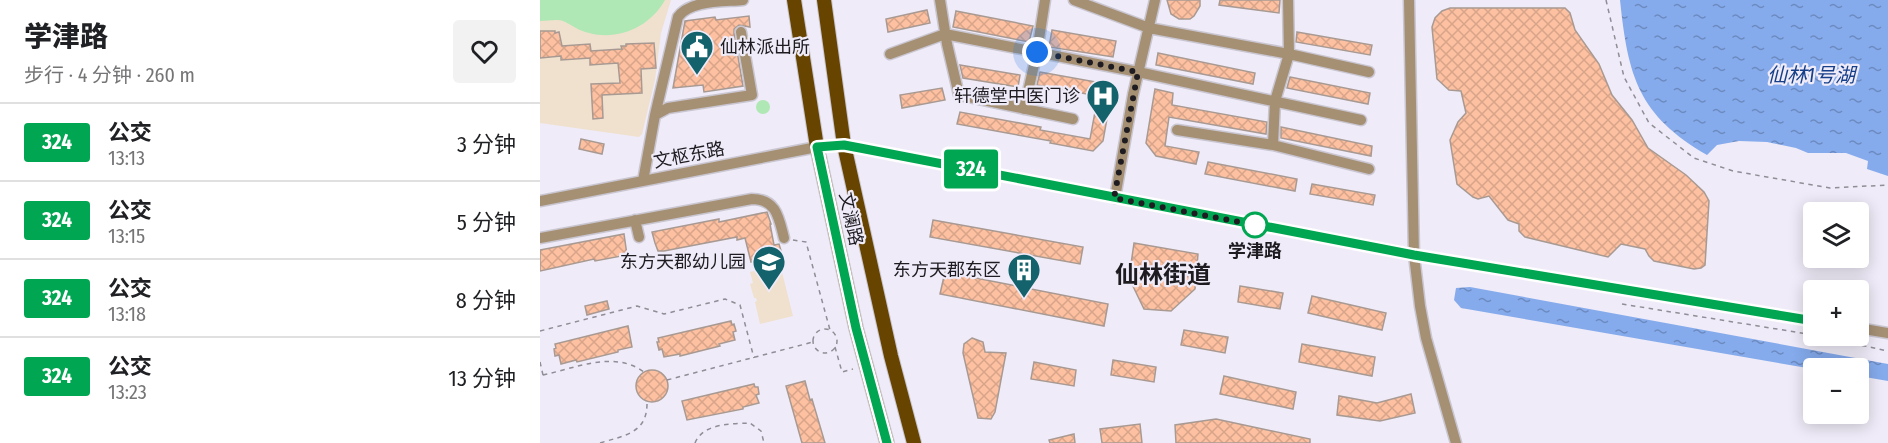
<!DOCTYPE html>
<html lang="zh">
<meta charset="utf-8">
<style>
body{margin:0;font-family:"Fira Sans Condensed","Noto Sans SC",sans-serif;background:#f2f2f2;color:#202124;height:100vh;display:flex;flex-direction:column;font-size:22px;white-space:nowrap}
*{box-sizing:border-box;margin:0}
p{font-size:20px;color:#757577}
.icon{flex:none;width:33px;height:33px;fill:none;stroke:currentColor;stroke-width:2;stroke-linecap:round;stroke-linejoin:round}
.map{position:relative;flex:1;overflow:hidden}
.sheet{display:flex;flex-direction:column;background:#fff;width:540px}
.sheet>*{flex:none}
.badge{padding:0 12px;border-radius:4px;font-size:21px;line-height:39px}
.tools{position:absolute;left:1263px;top:202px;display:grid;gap:12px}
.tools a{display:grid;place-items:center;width:66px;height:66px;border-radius:6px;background:#fff;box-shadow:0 3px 15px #0003;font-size:30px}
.you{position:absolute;width:30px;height:30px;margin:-15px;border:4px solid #fff;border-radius:50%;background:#1a73e8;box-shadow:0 0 0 9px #1a73e833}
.map>.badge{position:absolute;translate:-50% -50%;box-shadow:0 0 0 3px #fff}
.round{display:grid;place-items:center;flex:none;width:63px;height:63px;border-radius:6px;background:#f2f2f2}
.overview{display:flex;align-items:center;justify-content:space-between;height:102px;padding:0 24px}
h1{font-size:28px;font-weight:800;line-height:45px}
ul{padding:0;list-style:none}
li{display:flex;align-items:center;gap:18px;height:78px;padding:0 24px;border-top:2px solid #e0e0e0}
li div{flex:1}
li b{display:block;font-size:22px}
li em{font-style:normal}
li .badge{min-width:66px;font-weight:700;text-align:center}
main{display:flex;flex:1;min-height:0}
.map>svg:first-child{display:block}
.education{fill:#efe1ce}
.green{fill:#afe8b5}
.water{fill:url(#water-ripples)}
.building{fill:url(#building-cross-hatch);stroke:#a89a93;stroke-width:1.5}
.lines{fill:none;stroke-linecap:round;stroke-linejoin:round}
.minor-casing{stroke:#c9c6d1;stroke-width:13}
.major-casing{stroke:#c9c6d1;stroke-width:16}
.path{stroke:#908d96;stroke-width:1.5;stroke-dasharray:4.5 4.5;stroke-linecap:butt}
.minor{stroke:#a59074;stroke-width:10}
.major{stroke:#674400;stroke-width:14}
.line-casing{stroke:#fff;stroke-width:14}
.line{stroke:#00a651;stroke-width:9}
.walk{stroke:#1e1c21;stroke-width:6;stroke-dasharray:0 10.8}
.stop-dot{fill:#fff;stroke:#00a651;stroke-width:3}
.labels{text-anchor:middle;stroke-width:4.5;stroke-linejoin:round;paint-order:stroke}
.poi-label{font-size:18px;fill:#1e1c21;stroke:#efebf8;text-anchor:end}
.street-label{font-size:18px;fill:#1e1c21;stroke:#efebf8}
.stop-label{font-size:18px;font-weight:bold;fill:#1e1c21;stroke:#efebf8}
.water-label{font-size:20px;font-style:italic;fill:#153f89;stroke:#efebf8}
.district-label{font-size:24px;font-weight:bold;fill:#1e1c21;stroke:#efebf8}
</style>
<main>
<section class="sheet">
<div class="overview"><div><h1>学津路</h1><p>步行 · 4 分钟 · 260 m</p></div><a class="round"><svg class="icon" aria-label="heart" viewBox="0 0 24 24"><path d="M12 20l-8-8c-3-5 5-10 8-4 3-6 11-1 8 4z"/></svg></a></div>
<ul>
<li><span class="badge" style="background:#00a651;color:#fff">324</span><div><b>公交</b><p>13:13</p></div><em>3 分钟</em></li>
<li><span class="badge" style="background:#00a651;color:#fff">324</span><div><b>公交</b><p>13:15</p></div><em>5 分钟</em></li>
<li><span class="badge" style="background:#00a651;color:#fff">324</span><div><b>公交</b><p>13:18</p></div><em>8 分钟</em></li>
<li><span class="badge" style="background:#00a651;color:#fff">324</span><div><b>公交</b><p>13:23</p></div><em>13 分钟</em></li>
</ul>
</section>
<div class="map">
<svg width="1348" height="443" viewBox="0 0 1348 443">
<defs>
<pattern id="water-ripples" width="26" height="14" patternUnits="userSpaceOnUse" patternTransform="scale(1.5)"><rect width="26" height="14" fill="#85abec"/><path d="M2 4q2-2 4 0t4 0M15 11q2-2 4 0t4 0" fill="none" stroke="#6c8abf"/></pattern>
<pattern id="building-cross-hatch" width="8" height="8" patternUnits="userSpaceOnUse" patternTransform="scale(1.5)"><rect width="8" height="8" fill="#fdc0a0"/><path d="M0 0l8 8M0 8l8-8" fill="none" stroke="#d8a48a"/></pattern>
</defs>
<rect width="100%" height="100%" fill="#efebf8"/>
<path class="education" d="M0 0H131L121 33 115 80 102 134 99 137 0 123Z
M240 264 253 316 220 324 215 302 217 301 216 298H214L210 284 213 283 210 272Z"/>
<path class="green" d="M0 0H125C110 27 78 41 49 33 39 31 32 25 23 21 17 19 7 21 0 21Z
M216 107a7 7 0 1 1 14 0a7 7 0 1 1-14 0Z"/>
<path class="water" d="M1080 0H1348V176L1327 169 1328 161 1306 153H1268L1256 148 1227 142 1199 141 1177 145 1167 155C1098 115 1088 76 1080 0Z
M930 287 1348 364V381L1319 376 1318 369H1273L921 308 914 300 916 288Z"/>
<path class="building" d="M627 0H660V6L654 16 650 19H639L631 14Z
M680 0H740L739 13 679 5Z
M910 8H1025L1030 13 1035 30 1059 64 1072 95 1092 120 1108 148 1146 175 1164 192 1169 201 1165 265 1161 268 1154 269 1114 261 1109 256 1105 249 1081 244 1068 257 985 237 979 231V224L968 220 949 196 938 199 933 197 917 184 910 140 918 122 926 113 921 91 909 90 897 79 892 27 895 18 902 11Z
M387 10 390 23 348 32 346 19Z
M416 11 493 26 489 42 413 27Z
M209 16 210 27 199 25 194 29V33L203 86 164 92 163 85 133 88 145 21 175 17 176 20Z
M512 30 576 41 573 57 509 47Z
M0 31H15V33L19 32 22 46 50 44 51 51 82 49 81 46H86V44L114 43 116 68 101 69 102 93 62 95 63 118 53 119 51 84 80 83 78 63 50 65V58L21 60V56L0 58Z
M757 32 832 45 830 55 756 42Z
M618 53 715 73 713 84 616 65Z
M420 65 480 75 478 87 423 78Z
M500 72 573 85 563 141 553 151 510 143 511 141 417 124 420 112 501 127 500 130 550 139 558 96 497 85Z
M750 77 830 93 828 104 747 88Z
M402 88 405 100 362 108 360 95Z
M615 89 633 93 632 105 727 122 726 134 629 117 625 146 659 152 656 164 616 156 606 143Z
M741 127 832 146 831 156 741 138Z
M41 139 64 144 62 154 39 149Z
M668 162 757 179 755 191 665 174Z
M772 184 835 195 833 205 770 194Z
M227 212 231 224H230L234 245 239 244 242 254 211 262 205 238 197 240V237L124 251H118L115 243 112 232 179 219V222Z
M393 220 543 247 540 264 390 237Z
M84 234 87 255 55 261 54 259 0 271V250Z
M594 243 658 254 655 289 631 311 604 309 589 278Z
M405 272 568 304 564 326 400 294Z
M700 286 743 293 740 309 698 302Z
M772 296 846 313 842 330 768 313Z
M67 301 69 309 47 315 45 306Z
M191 321 192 325 194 324 196 331 193 332 195 340 179 344 180 346 140 356V354L124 357 122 349 119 350 117 342H119L118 338Z
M88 326 92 347 78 350V352L37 362 36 360 21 364 19 355 15 356 14 349 16 348 15 344Z
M644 330 688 337 685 353 641 345Z
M432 338 443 342 445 352 466 353 455 412 451 419 438 418 423 353 424 344Z
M762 344 835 357 832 376 759 362Z
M573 360 616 367 614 382 571 375Z
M494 362 536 370 534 386 491 379Z
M96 386a16 16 0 1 1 32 0a16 16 0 1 1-32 0Z
M684 376 756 392 753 409 680 394Z
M265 381 270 400 272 399 285 443H262L246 386Z
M214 384 215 387H218L219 394 216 395 219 403 203 407V409L147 420 142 401Z
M871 394 875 413 840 421 797 415 799 396 837 403Z
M676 419 770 439V443H636L635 425Z
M600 424 602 443H562L560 429Z
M534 434 535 443H510L509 440Z"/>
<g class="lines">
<g class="minor-casing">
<path id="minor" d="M400 0 407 44 419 95 533 119
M534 0 609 28 749 54 829 72
M869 0 874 255 880 306 886 338 916 443
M350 54 405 34 598 72 821 120
M484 109 497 52 505 0
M115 115 128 108 212 95 201 32
M637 130 733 145 829 169
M733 145 735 101 749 54 748 0
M103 181 115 115 138 17C150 0 183 2 203 0
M575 198 593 95 615 0
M0 201 277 147 304 145 874 255 1274 321
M95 220 99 237
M0 238 212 199C237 199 239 219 244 238
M1318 328 1348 333"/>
</g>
<g class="major-casing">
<path id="major" d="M254 0 277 147 316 328 347 443
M284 0 304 145 351 356 374 443"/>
</g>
<path class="path" d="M1066 0 1084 77 1109 123 1154 158 1193 171 1290 188 1348 185
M253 240 266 242 290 330
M1082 304 1274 335
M273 341a12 12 0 1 1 24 0a12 12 0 1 1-24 0Z
M0 331 97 306 124 314 185 299 200 305 214 358
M1278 336 1348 351
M295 347 302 372 313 369
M0 362 3 375 0 376
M3 375C36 368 74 350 104 372
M127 380 273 342
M60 443C86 435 108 433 107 401
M155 443C163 423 191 424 210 423L221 431 224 443"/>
<use href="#minor" class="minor"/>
<use href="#major" class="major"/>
</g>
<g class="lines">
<g class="line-casing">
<path id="line" d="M347 443 316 328 277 147 304 145 320 148 874 255 1274 321"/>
</g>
<use href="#line" class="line"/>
<path class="walk" d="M497 52 598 72 574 198 715 225"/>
</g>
<defs>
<g id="civic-pin" transform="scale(1.725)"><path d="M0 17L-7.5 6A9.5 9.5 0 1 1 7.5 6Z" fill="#14626b" stroke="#efebf8"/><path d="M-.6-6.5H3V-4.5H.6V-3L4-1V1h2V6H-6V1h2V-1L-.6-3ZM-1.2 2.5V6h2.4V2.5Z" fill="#fff"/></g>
<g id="hospital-pin" transform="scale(1.725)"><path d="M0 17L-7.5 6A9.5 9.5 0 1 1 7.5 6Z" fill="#14626b" stroke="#efebf8"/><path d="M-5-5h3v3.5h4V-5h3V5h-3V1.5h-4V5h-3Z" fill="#fff"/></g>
<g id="school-pin" transform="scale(1.725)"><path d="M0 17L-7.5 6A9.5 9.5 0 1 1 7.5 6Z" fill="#14626b" stroke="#efebf8"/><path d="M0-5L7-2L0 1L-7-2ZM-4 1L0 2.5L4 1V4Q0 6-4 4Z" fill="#fff"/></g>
<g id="building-pin" transform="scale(1.725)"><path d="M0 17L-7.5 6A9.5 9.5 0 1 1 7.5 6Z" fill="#14626b" stroke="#efebf8"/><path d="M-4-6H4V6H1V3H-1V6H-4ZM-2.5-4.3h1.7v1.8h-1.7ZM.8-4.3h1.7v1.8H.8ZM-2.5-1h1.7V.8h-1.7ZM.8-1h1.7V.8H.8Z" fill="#fff"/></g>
</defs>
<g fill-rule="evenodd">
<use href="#civic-pin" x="157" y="47"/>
<use href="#hospital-pin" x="563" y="96"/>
<use href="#school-pin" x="229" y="262"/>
<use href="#building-pin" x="484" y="270"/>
</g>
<circle class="stop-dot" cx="715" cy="225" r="12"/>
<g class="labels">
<g class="poi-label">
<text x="180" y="53" text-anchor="start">仙林派出所</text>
<text x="540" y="102">轩德堂中医门诊</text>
<text x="206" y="268">东方天郡幼儿园</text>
<text x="461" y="276">东方天郡东区</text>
</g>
<g class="street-label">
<text transform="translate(149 155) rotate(-11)" y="6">文枢东路</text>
<text transform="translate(311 219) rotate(78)" y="6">文澜路</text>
</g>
<g class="stop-label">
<text x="715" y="257">学津路</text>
</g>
<g class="water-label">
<text x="1271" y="82">仙林1号湖</text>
</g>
<g class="district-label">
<text x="623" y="283">仙林街道</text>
</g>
</g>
</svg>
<div class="tools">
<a><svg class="icon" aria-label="layers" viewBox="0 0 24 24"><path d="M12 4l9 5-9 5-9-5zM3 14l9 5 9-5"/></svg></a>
<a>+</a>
<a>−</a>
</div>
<div class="you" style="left:497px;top:52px"></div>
<b class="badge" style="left:431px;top:169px;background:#00a651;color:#fff">324</b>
</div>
</main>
